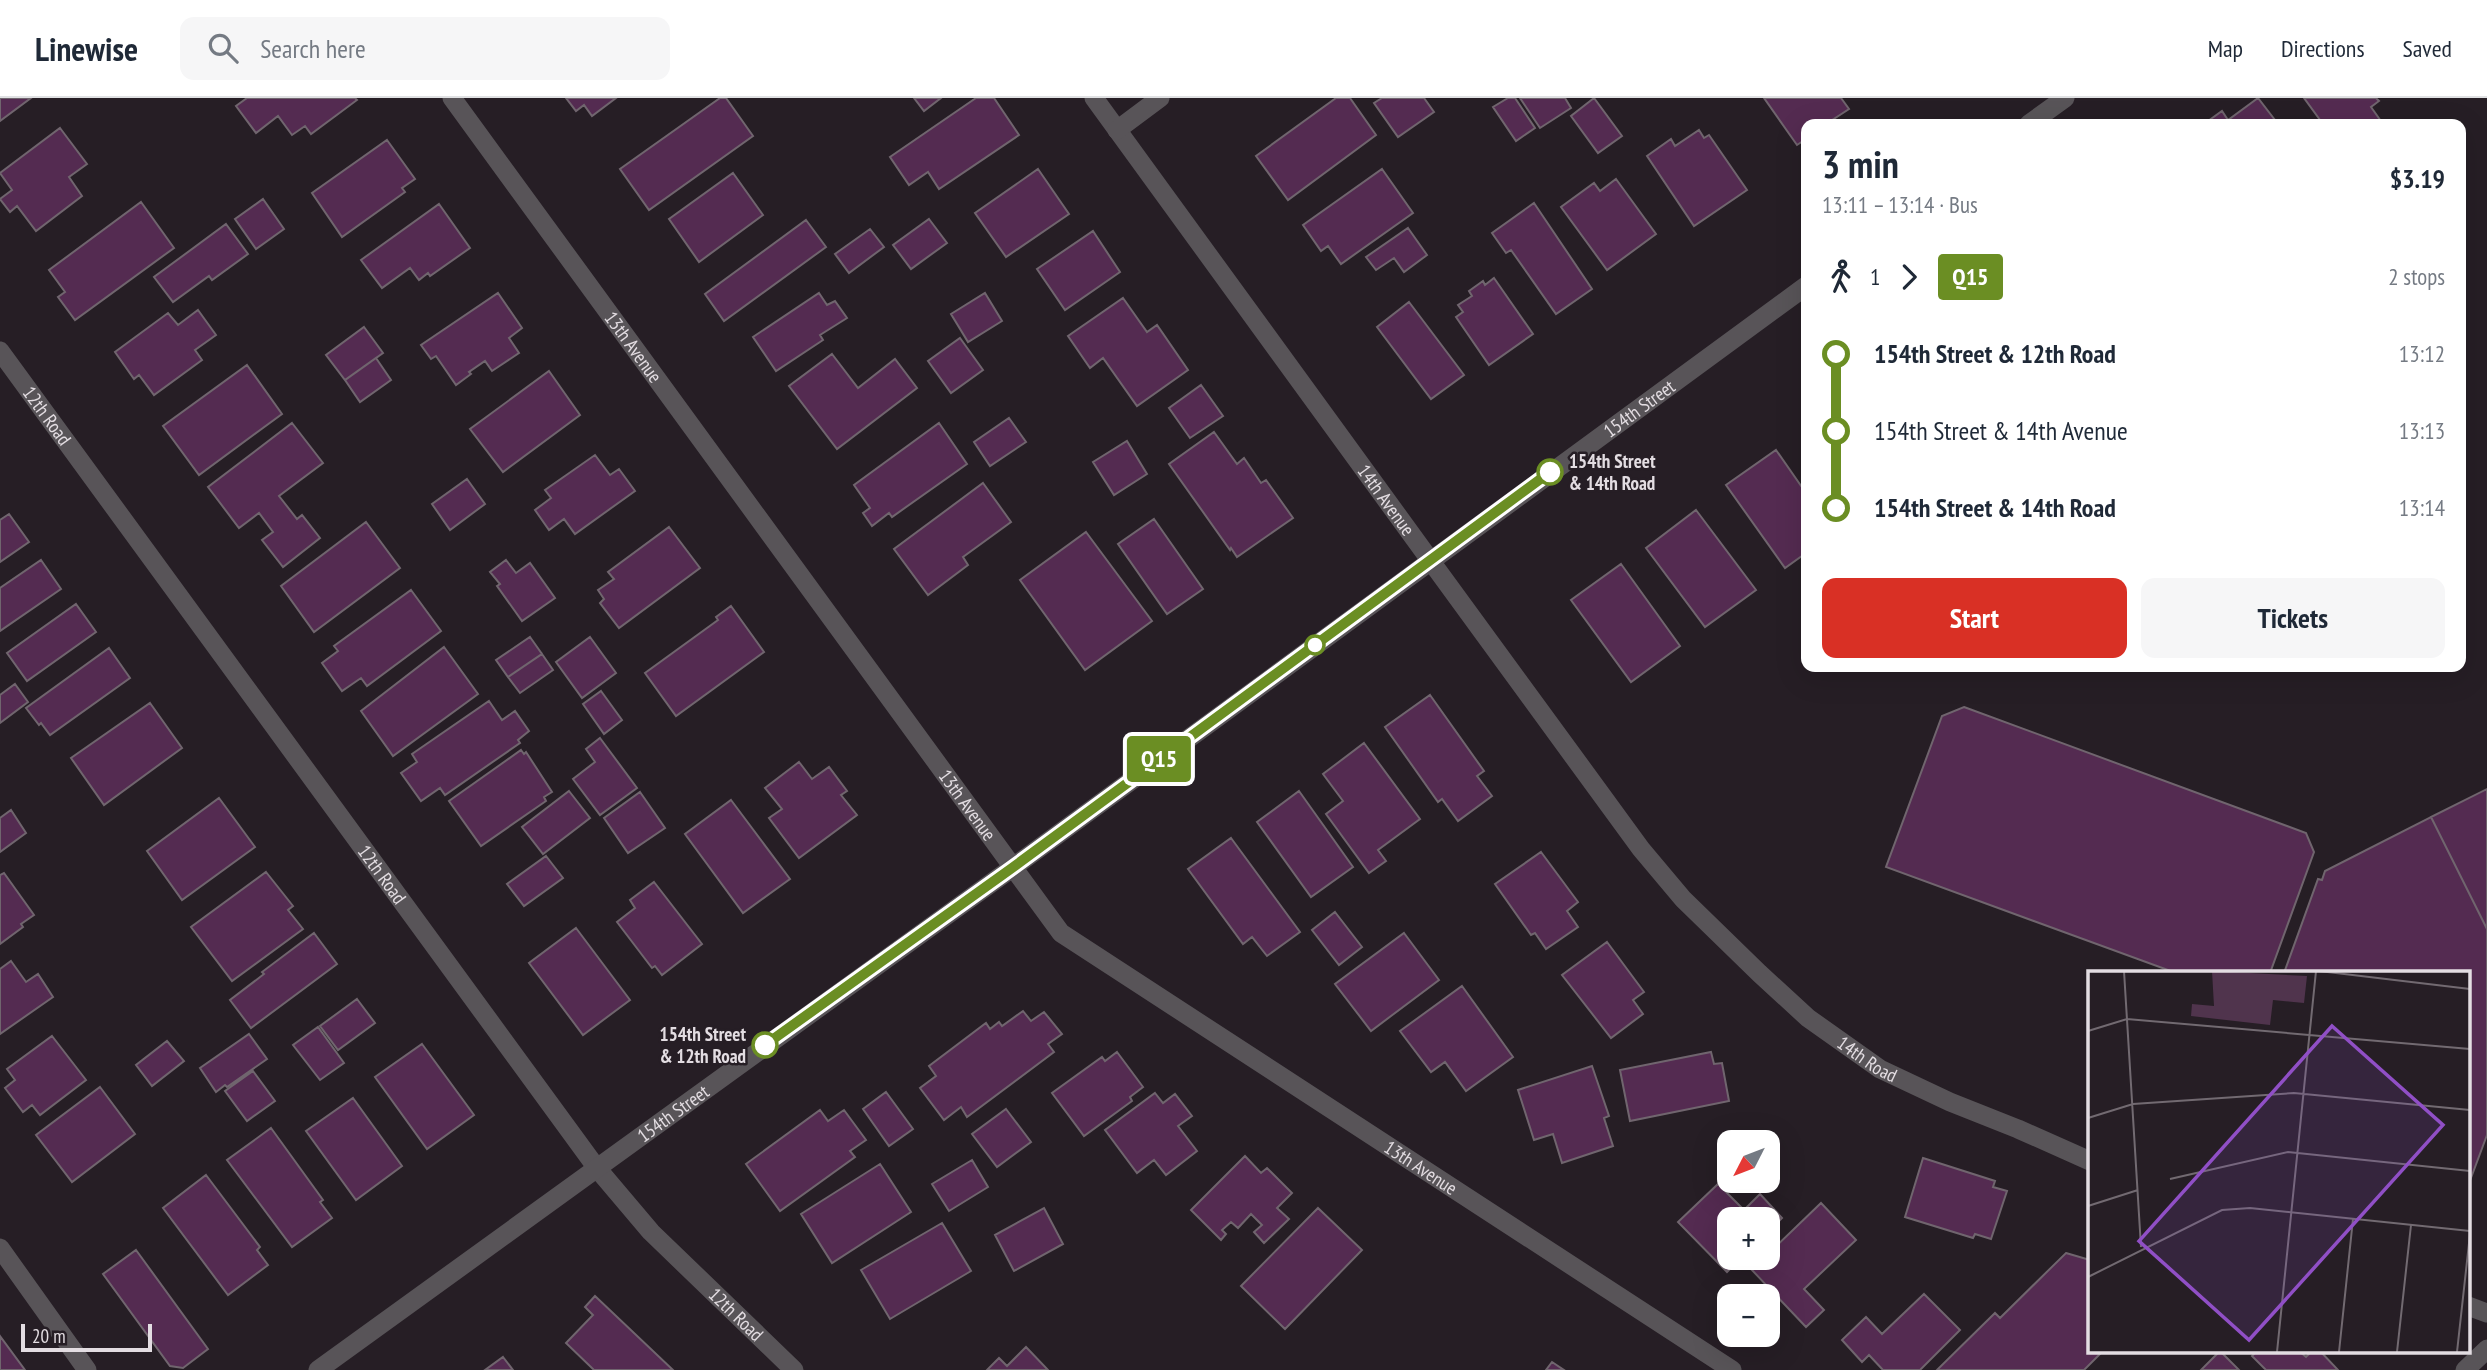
<!DOCTYPE html>
<meta charset="utf-8">
<style>
body{margin:0;font-family:"PT Sans Narrow",sans-serif;background:#f6f6f7;color:#1f2937;height:100vh;display:flex;flex-direction:column;font-size:26px;white-space:nowrap}
*{box-sizing:border-box;margin:0}
p{font-size:23px;color:#747a83}
.icon{flex:none;width:38px;height:38px;fill:none;stroke:currentColor;stroke-width:2;stroke-linecap:round;stroke-linejoin:round}
.map{position:relative;flex:1;overflow:hidden}
.side{position:absolute;left:1801px;top:21px;width:665px;height:553px;display:flex;flex-direction:column;background:#fff;border-radius:14px;box-shadow:0 7px 28px #0002}
.side>*{flex:none}
.badge{padding:0 14px;border-radius:5px;font-size:24px;line-height:46px}
.needle{width:46px;rotate:228deg}
.controls{position:absolute;left:1717px;top:1032px;display:grid;gap:14px}
.controls a{display:grid;place-items:center;width:63px;height:63px;border-radius:14px;background:#fff;box-shadow:0 7px 28px #0002;font-size:35px}
.scale{position:absolute;left:21px;bottom:18px;width:131px;box-sizing:border-box;padding-left:7px;border:4px solid #e3dde2;border-top:0;font-size:19px;line-height:24px;white-space:nowrap;color:#e3dde2;-webkit-text-stroke:5px #261e25;paint-order:stroke}
.map>.badge{position:absolute;translate:-50% -50%;box-shadow:0 0 0 4px #fff}
.legs{display:flex;align-items:center;gap:10px;height:77px;padding:0 21px;font-size:23px}
.legs p{margin-inline-start:auto}
.overview{display:flex;align-items:center;justify-content:space-between;height:119px;padding:0 21px}
h1{font-size:38px;font-weight:700;line-height:52px}
.cta{display:flex;gap:14px;margin-top:auto;padding:14px 21px}
.cta a{flex:1;height:80px;border-radius:14px;background:#d93025;color:#fff;font-size:28px;font-weight:700;line-height:80px;text-align:center}
.cta a+a{background:#f6f6f7;color:#1f2937}
ul{padding:0 21px;list-style:none}
li{display:flex;align-items:center;gap:24px;height:77px;font-size:26px}
li i{display:grid;place-items:center;width:10px;height:100%;margin:0 9px;background:currentColor}
li i::after{content:'';width:18px;height:18px;margin:-9px;border:5px solid;border-radius:50%;background:#fff}
li p{margin-inline-start:auto}
li:first-child i{background:linear-gradient(#0000 50%,currentColor 0)}
li:last-child i{background:linear-gradient(currentColor 50%,#0000 0)}
header{display:flex;align-items:center;gap:42px;box-sizing:border-box;height:98px;padding:0 35px;background:#fff;border-bottom:2px solid #e0e1e3}
header strong{font-size:33px}
nav{display:flex;gap:38px;margin-inline-start:auto;font-size:24px}
.search{width:490px;height:63px;background:#f6f6f7;display:flex;align-items:center;gap:18px;box-sizing:border-box;padding:0 24px;border-radius:14px;color:#747a83;font-size:26px}
.map>svg:first-child{display:block}
.building{fill:#542b51;stroke:#70656e;stroke-width:2}
.lines{fill:none;stroke-linecap:round;stroke-linejoin:round}
.minor{stroke:#585458;stroke-width:19}
.tertiary{stroke:#585458;stroke-width:19}
.line-1-casing{stroke:#fff;stroke-width:16}
.line-1{stroke:#6b8e23;stroke-width:10}
.stop-1-dot{fill:#fff;stroke:#6b8e23;stroke-width:3.5}
.labels{text-anchor:middle;stroke-width:5;stroke-linejoin:round;paint-order:stroke}
.street-label{font-size:19px;fill:#e3dde2;stroke:#261e25}
.stop-label{font-size:19px;font-weight:bold;fill:#e3dde2;stroke:#261e25;text-anchor:start}
.inset-road{fill:none;stroke:#726a71;stroke-width:2}
.view{fill:#904fc6;fill-opacity:0.15;stroke:#904fc6;stroke-width:3.5}
.inset-edge{fill:none;stroke:#e3dde2;stroke-width:3.5}
</style>
<header>
<strong>Linewise</strong>
<div class="search"><svg class="icon" aria-label="search" viewBox="0 0 24 24"><circle cx="10" cy="10" r="6"/><path d="M15 15l6 6"/></svg>Search here</div>
<nav><a>Map</a><a>Directions</a><a>Saved</a></nav>
</header>
<div class="map">
<svg width="2487" height="1272" viewBox="0 0 2487 1272">
<rect width="100%" height="100%" fill="#261e25"/>
<path class="building" d="M0 0H31L0 23Z
M247 0H355L357 2 311 36 305 28 292 37 278 18 256 35 236 8Z
M566 0H616L592 18 584 7 576 13Z
M720 0H726L753 38 649 112 620 71Z
M914 0H941L924 13Z
M976 0H994L1019 37 939 91 928 74 909 87 890 59Z
M1336 0H1350L1376 37 1288 102 1256 58Z
M1382 0H1424L1434 14 1398 39 1374 5Z
M1508 0H1515L1535 30 1516 43 1493 9Z
M1520 0H1565L1571 10 1540 30Z
M1594 0 1622 38 1598 55 1571 18Z
M1764 0H1841L1849 11 1826 26H1806V41L1797 47Z
M2258 0 2278 26H2204L2222 13 2228 22Z
M2304 0H2376L2379 3 2371 9 2383 26H2323Z
M60 30 87 66 69 79 82 98 36 133 17 108 10 114 0 101 12 92 0 75Z
M1699 32 1704 40 1709 37 1747 92 1694 128 1647 58 1671 41 1675 48Z
M387 42 415 81 402 90 405 94 342 139 312 95Z
M1038 71 1069 116 1006 159 975 115Z
M1382 71 1413 115 1341 166 1328 148 1321 153 1303 127Z
M733 75 763 117 699 164 669 121Z
M1616 81 1656 136 1607 172 1561 109 1594 85 1600 93Z
M263 101 284 131 256 151 235 121Z
M141 104 174 150 75 222 58 199 65 194 49 172Z
M1534 105 1592 191 1556 216 1511 152 1506 155 1492 135Z
M439 106 470 150 430 178 428 175 419 182 410 170 382 190 361 162Z
M929 121 947 145 911 171 893 147Z
M806 122 826 149 724 223 705 196Z
M226 126 248 156 212 182 209 178 173 204 154 179Z
M1408 130 1427 157 1404 174 1394 160 1376 172 1366 159Z
M870 131 884 149 849 175 835 156Z
M1093 133 1120 174 1065 212 1037 171Z
M1494 180 1533 236 1489 267 1456 219 1463 214 1458 207 1472 198 1469 193 1483 183 1485 187Z
M498 195 522 230 509 240 519 255 492 273 485 263 469 274 471 276 456 287 436 258 431 261 421 247Z
M819 195 827 207 835 203 847 220 820 237 823 242 776 273 753 239Z
M985 195 1002 223 968 244 951 216Z
M1123 200 1147 234 1157 227 1188 272 1137 308 1103 260 1090 270 1068 238Z
M1409 204 1464 277 1431 301 1377 229Z
M198 212 216 237 195 252 202 262 154 297 139 277 134 281 115 254 168 215 178 227Z
M364 229 383 255 345 282 326 257Z
M960 240 983 272 951 295 928 263Z
M832 256 858 290 895 261 917 290 837 351 789 288Z
M376 260 391 282 360 304 345 282Z
M247 267 282 316 199 377 163 328Z
M549 273 580 317 503 374 470 331Z
M1201 287 1223 318 1190 340 1169 310Z
M1009 320 1026 344 990 368 974 344Z
M292 325 323 365 279 398 297 421 302 417 320 440 283 469 262 442 273 434 259 415 239 430 208 389Z
M939 325 967 366 892 419 889 415 872 428 863 415 870 410 854 387Z
M1214 334 1237 366 1244 360 1261 385 1266 382 1293 420 1237 459 1231 450 1230 452 1169 366Z
M1127 343 1147 376 1114 397 1093 364Z
M1776 352 1806 395V455L1785 470 1726 387Z
M595 357 610 377 619 371 635 393 575 436 564 421 549 432 535 412 551 400 545 392Z
M467 381 485 406 450 432 432 406Z
M983 385 1011 424 963 459 968 467 928 497 894 451Z
M1696 412 1756 492 1705 529 1646 450Z
M9 416 29 444 0 464V422Z
M1154 421 1203 491 1167 516 1118 446Z
M366 424 400 470 314 534 281 488Z
M669 429 700 470 619 530 600 505 604 501 598 492 614 481 608 474Z
M1086 434 1152 523 1085 572 1020 482Z
M41 462 61 491 0 533V490Z
M506 462 516 475 530 465 555 500 522 523 497 488 500 486 490 474Z
M1621 466 1680 548 1631 584 1571 502Z
M411 492 441 533 367 588 361 580 342 593 322 565 338 553 334 548Z
M76 506 96 534 27 583 7 555Z
M731 508 764 554 676 618 645 575 718 522 716 519Z
M530 539 542 556 508 579 496 562Z
M590 539 616 575 582 600 556 564Z
M444 549 478 596 393 658 361 613Z
M109 550 130 580 50 637 41 625 39 627 26 610Z
M542 556 553 572 520 595 508 579Z
M15 586 28 604 0 625V597Z
M601 593 622 622 604 636 583 606Z
M1430 597 1484 673 1477 678 1492 698 1458 723 1442 701 1438 704 1385 629Z
M489 603 502 622 515 613 529 633 518 642 520 645 445 697 440 690 421 703 401 675 417 664 412 656Z
M150 605 182 650 104 707 71 660Z
M1964 609 2306 735 2314 754 2270 875H2176L1886 769 1942 618Z
M600 640 637 690 600 717 573 681 595 664 586 651Z
M1364 645 1420 721 1378 752 1386 763 1369 775 1326 716 1343 703 1323 676Z
M521 652 524 656 526 654 552 694 544 699 546 703 481 748 449 703Z
M799 664 812 681 829 669 847 693 841 697 857 717 799 760 769 720 782 711 765 690Z
M2487 691V831L2431 719Z
M569 693 590 720 543 756 522 729Z
M1299 693 1353 769 1311 799 1257 724Z
M640 694 665 730 628 755 604 720Z
M219 700 255 749 182 802 147 753Z
M731 702 790 781 743 815 685 736Z
M11 712 26 735 0 754V720Z
M2431 719 2487 831V1037L2468 1088V875H2284L2318 781 2322 782 2325 773Z
M1231 740 1300 834 1267 858 1252 839 1243 846 1188 771Z
M1541 754 1578 804 1567 813 1578 829 1546 851 1535 835 1531 837 1495 786Z
M546 758 563 780 524 808 507 786Z
M266 774 293 808 288 812 303 831 232 883 191 829Z
M4 775 34 817 21 826 23 829 0 846V777Z
M654 784 702 846 662 877 655 868 652 870 617 824 635 810 630 802Z
M1335 814 1362 849 1339 867 1312 832Z
M576 830 630 902 583 937 529 865Z
M314 835 337 866 251 930 230 902 264 876 262 874Z
M1404 835 1439 882 1371 933 1335 886Z
M1607 844 1644 894 1633 902 1643 916 1611 940 1562 877Z
M11 863 26 884 38 876 53 899 0 936V871Z
M1462 888 1513 959 1466 993 1445 964 1431 974 1400 933Z
M357 901 375 925 338 952 320 928Z
M1023 913 1031 923 1044 914 1062 936 1048 946 1054 954 967 1019 961 1009 944 1022 920 990 936 978 929 968 986 925 990 931 999 924 1002 928Z
M318 929 344 965 320 982 293 947Z
M249 936 267 961 227 989 225 987 216 994 200 970Z
M52 938 86 982 40 1017 32 1007 23 1014 5 990 15 982 7 971Z
M167 943 184 963 152 988 136 967Z
M422 946 474 1017 427 1051 375 979Z
M1117 954 1143 989 1130 999 1132 1003 1084 1038 1052 995 1102 959 1105 963Z
M1711 954 1714 966 1722 965 1729 1003 1630 1023 1620 972Z
M1592 968 1609 1018 1604 1020 1613 1048 1562 1065 1553 1036 1534 1042 1518 992Z
M253 973 275 1003 247 1023 225 993Z
M100 989 135 1036 72 1084 36 1037Z
M886 994 913 1031 889 1048 863 1011Z
M1155 995 1163 1005 1175 996 1192 1018 1178 1028 1197 1053 1166 1077 1154 1062 1137 1075 1105 1032Z
M353 1000 402 1068 356 1102 306 1033Z
M1006 1011 1031 1044 997 1069 972 1036Z
M820 1012 828 1023 844 1012 866 1042 850 1053 855 1059 780 1113 746 1066Z
M271 1030 323 1102 320 1104 332 1120 292 1149 227 1062Z
M1245 1058 1261 1075 1267 1070 1292 1095 1277 1110 1289 1121 1264 1145 1254 1134 1262 1127 1251 1116 1238 1130 1231 1124 1222 1132 1226 1136 1221 1142 1191 1112Z
M1923 1060 1995 1083 1993 1089 2007 1093 1991 1141 1975 1136 1973 1140 1905 1119Z
M972 1062 988 1089 949 1113 932 1086Z
M880 1066 911 1114 832 1165 801 1116Z
M206 1077 260 1149 257 1152 268 1167 228 1197 163 1110Z
M1718 1086 1744 1112 1760 1096 1782 1120 1768 1134V1122H1729V1160H1741L1727 1174 1678 1124Z
M1821 1105 1856 1142 1804 1191 1824 1212 1806 1229 1751 1171 1763 1160H1768V1156Z
M1044 1110 1063 1146 1014 1173 995 1137Z
M1318 1110 1362 1152 1285 1231 1241 1188Z
M942 1125 971 1173 890 1221 861 1172Z
M136 1152 208 1251 183 1270 170 1268 103 1176Z
M2066 1155 2090 1162V1253H2103L2084 1272H1937L1995 1215 2000 1220Z
M1924 1196 1960 1232 1920 1272H1883L1869 1257 1862 1264 1842 1242 1866 1219 1882 1236Z
M595 1198 673 1272H594L566 1245 593 1217 585 1209Z
M0 1238 25 1272H0Z
M1026 1249 1048 1272H987L999 1260 1007 1268Z
M2220 1253 2239 1272H2201Z
M2257 1253H2299L2306 1259 2312 1253H2320L2338 1272H2266L2252 1258Z
M503 1259 513 1272H485Z
M1552 1264 1564 1272H1546Z"/>
<g class="lines">
<g class="minor">
<path id="s1" d="M452 0 1061 835 1732 1272"/>
<path id="s2" d="M1094 0 1430 462"/>
<path d="M1117 32 1160 0"/>
<path id="s3" d="M0 253 596 1069 651 1134 794 1272"/>
<path d="M0 1150 87 1272"/>
<path d="M2465 1272 2487 1251"/>
</g>
<g class="tertiary">
<path d="M2029 26 2065 0"/>
<path id="s4" d="M1430 462 1641 751 1683 801 1759 875 1808 920 1880 971 1950 1004 2018 1031 2090 1063"/>
<path d="M2468 1208 2487 1215"/>
<path id="s5" d="M318 1272 1012 770 1806 188"/>
</g>
</g>
<g class="lines">
<g class="line-1-casing">
<path id="line-1" d="M765 947 1012 770 1550 374"/>
</g>
<use href="#line-1" class="line-1"/>
</g>
<g class="stop-1-dot">
<circle cx="1550" cy="374" r="12"/>
<circle cx="1315" cy="547" r="9"/>
<circle cx="765" cy="947" r="12"/>
</g>
<g class="labels">
<g class="street-label">
<text dy="7" stroke="none"><textPath href="#s1" startOffset="308">13th Avenue</textPath></text>
<text dy="7" stroke="none"><textPath href="#s5" startOffset="1634">154th Street</textPath></text>
<text dy="7" stroke="none"><textPath href="#s3" startOffset="80">12th Road</textPath></text>
<text dy="7" stroke="none"><textPath href="#s2" startOffset="497">14th Avenue</textPath></text>
<text dy="7" stroke="none"><textPath href="#s1" startOffset="875">13th Avenue</textPath></text>
<text dy="7" stroke="none"><textPath href="#s3" startOffset="648">12th Road</textPath></text>
<text dy="7" stroke="none"><textPath href="#s4" startOffset="668">14th Road</textPath></text>
<text dy="7" stroke="none"><textPath href="#s5" startOffset="438">154th Street</textPath></text>
<text dy="7" stroke="none"><textPath href="#s1" startOffset="1463">13th Avenue</textPath></text>
<text dy="7" stroke="none"><textPath href="#s3" startOffset="1214">12th Road</textPath></text>
</g>
<g class="stop-label">
<text x="1569" y="370">154th Street<tspan x="1569" dy="22">&amp; 14th Road</tspan></text>
<text x="746" y="943" text-anchor="end">154th Street<tspan x="746" dy="22">&amp; 12th Road</tspan></text>
</g>
</g>
<g transform="translate(2088 873)">
<rect width="382" height="382" fill="#261e25"/>
<path d="M124 0 219 5 216 32 185 29 182 54 103 45 104 33 126 35Z" fill="#50344d"/>
<path class="inset-road" d="M36 0 53 276M231 0 382 18M0 60 39 48 382 78M0 147 45 133 206 122 382 139M82 208 200 181 382 200M0 235 50 219M0 306 134 239 162 237 382 260M189 381 228 0M251 381 265 248M309 381 323 254M369 381 382 263"/>
<path class="view" d="M244 55 355 154 161 369 51 270Z"/>
<rect width="382" height="382" class="inset-edge"/>
</g>
</svg>
<div class="controls">
<a><svg class="needle" viewBox="-14 -14 28 28"><path d="M0-13l5 13h-10z" fill="#e53935"/><path d="M0 13l5-13h-10z" fill="#747a83"/></svg></a>
<a>+</a>
<a>−</a>
</div>
<div class="scale">20 m</div>
<b class="badge" style="left:1159px;top:661px;background:#6b8e23;color:#fff">Q15</b>
<section class="side">
<div class="overview"><div><h1>3 min</h1><p>13:11 – 13:14 · Bus</p></div><b>$3.19</b></div>
<div class="legs"><svg class="icon" aria-label="walk" viewBox="0 0 24 24"><circle cx="13" cy="4" r="2"/><path d="M13 8l-2 6 4 7M11 14l-3 7M7 12l3-4h3l4 4"/></svg>1<svg class="icon" aria-label="forward" viewBox="0 0 24 24"><path d="M9 5l7 7-7 7"/></svg><b class="badge" style="background:#6b8e23;color:#fff">Q15</b><p>2 stops</p></div>
<ul>
<li><i style="color:#6b8e23"></i><b>154th Street &amp; 12th Road</b><p>13:12</p></li>
<li><i style="color:#6b8e23"></i><span>154th Street &amp; 14th Avenue</span><p>13:13</p></li>
<li><i style="color:#6b8e23"></i><b>154th Street &amp; 14th Road</b><p>13:14</p></li>
</ul>
<div class="cta"><a>Start</a><a>Tickets</a></div>
</section>
</div>
